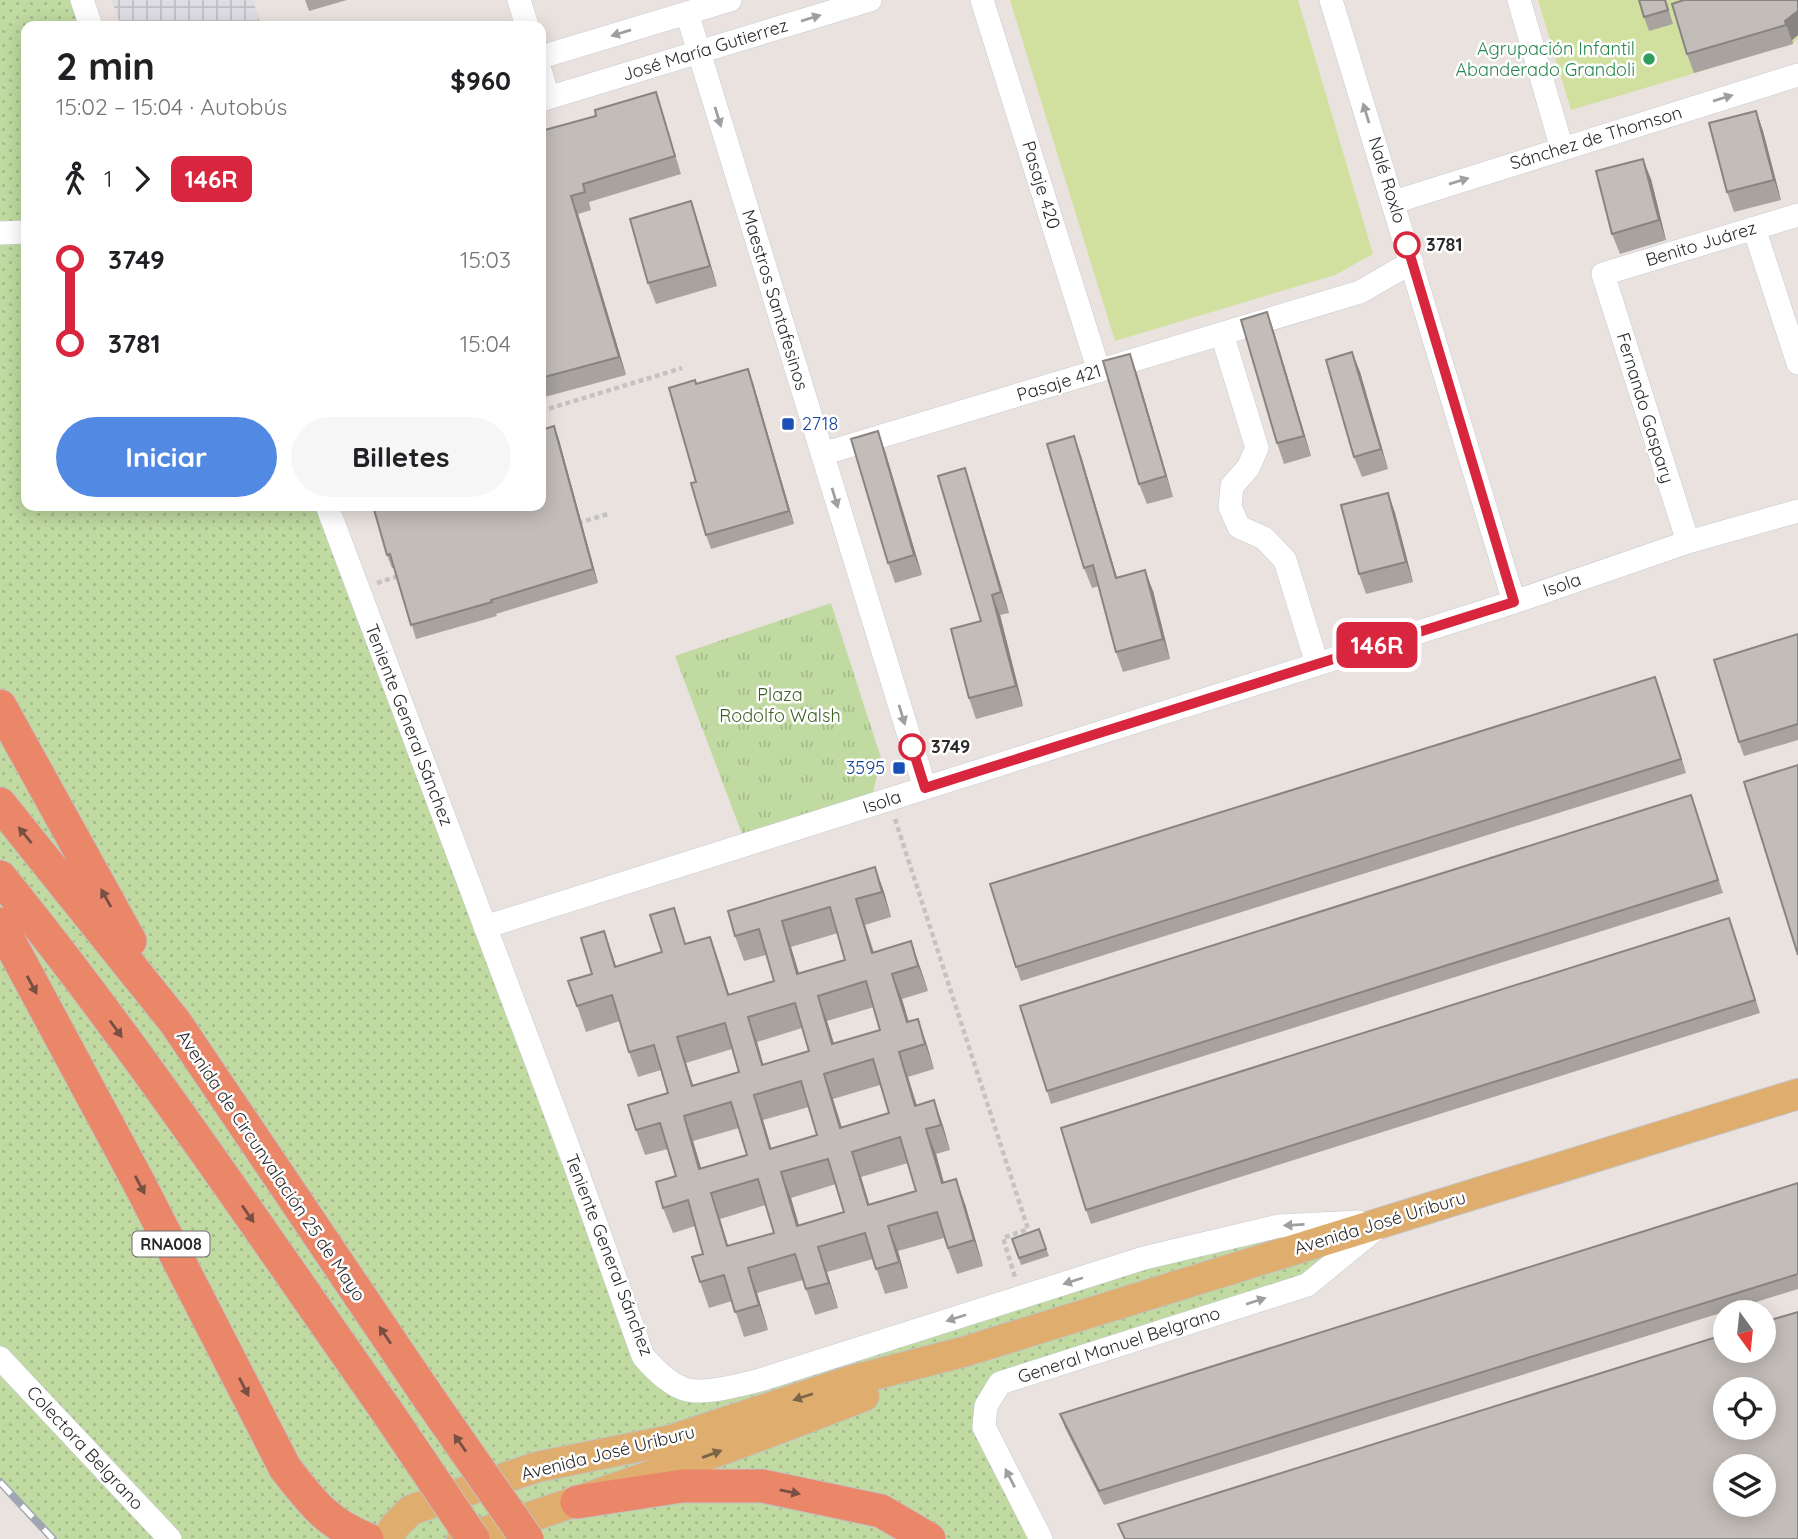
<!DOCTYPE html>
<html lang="es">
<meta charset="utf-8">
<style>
body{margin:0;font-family:Quicksand,sans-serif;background:#f6f6f6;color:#202124;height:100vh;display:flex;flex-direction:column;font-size:26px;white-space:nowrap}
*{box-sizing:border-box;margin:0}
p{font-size:23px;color:#757577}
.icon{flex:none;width:38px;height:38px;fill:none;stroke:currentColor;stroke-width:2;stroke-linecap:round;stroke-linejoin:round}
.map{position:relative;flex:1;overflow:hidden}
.details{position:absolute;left:21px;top:21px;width:525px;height:490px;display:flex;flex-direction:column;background:#fff;border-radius:14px;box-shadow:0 4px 18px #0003}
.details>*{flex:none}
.badge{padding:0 14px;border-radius:10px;font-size:24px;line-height:46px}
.needle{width:46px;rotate:165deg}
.tools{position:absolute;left:1713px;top:1300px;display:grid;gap:14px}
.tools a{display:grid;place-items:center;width:63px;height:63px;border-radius:50%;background:#fff;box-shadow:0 4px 18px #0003;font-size:35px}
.map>.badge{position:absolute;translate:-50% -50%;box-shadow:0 0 0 4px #fff}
.legs{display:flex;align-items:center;gap:10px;height:77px;padding:0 35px;font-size:23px}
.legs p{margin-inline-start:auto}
.headline{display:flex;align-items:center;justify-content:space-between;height:119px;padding:0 35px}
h1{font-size:38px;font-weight:700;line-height:52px}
.action{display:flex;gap:14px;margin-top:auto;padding:14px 35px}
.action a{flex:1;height:80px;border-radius:42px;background:#528ae3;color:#fff;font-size:28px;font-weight:700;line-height:80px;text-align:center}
.action a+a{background:#f6f6f6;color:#202124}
ul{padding:0 35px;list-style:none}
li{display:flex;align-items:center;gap:24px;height:84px;font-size:26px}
li i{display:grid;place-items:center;width:10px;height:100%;margin:0 9px;background:currentColor}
li i::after{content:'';width:18px;height:18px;margin:-9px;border:5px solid;border-radius:50%;background:#fff}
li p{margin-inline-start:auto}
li:first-child i{background:linear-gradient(#0000 50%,currentColor 0)}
li:last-child i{background:linear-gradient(currentColor 50%,#0000 0)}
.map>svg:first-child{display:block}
.industrial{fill:url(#industrial-grid)}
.grass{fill:url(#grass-dots)}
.park{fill:url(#park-tufts)}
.pitch{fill:#d1e09e}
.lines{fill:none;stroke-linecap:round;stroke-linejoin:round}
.minor-casing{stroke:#c5cad2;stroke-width:24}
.major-casing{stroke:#c3c3c3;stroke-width:32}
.highway-casing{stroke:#c3c3c3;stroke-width:35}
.path{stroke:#c3c3c3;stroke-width:4.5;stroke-dasharray:5 3.5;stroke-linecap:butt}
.minor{stroke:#fff;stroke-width:23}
.major{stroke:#dfae6e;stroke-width:30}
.highway{stroke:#ea8769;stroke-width:33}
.rail-casing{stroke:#a1a7b2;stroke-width:8}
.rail{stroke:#fff;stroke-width:5;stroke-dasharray:16;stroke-linecap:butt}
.highway-bridge-casing{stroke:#c3c3c3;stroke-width:35;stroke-linecap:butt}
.highway-bridge{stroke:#ea8769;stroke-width:33}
.wall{fill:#a8a39f;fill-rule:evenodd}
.shaded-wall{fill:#888482}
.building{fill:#c3bdb9;stroke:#888482;stroke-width:2;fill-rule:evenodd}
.oneway{fill:#9f9f9f}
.oneway2{fill:#774f43}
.oneway3{fill:#7b6549}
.line-1-casing{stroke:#fff;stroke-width:16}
.line-1{stroke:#d7263d;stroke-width:10}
.leisure-dot{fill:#2e9e5b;stroke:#fff;stroke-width:2.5}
.stop-1-dot{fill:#fff;stroke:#d7263d;stroke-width:3.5}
.transit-dot{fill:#1a4fb4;stroke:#fff;stroke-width:2.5}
.labels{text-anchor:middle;stroke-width:5;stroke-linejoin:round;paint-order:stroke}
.shield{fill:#fff;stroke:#6a6a6a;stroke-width:2}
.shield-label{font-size:16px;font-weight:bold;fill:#2a2a2a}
.leisure-label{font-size:18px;fill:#27864d;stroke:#fff;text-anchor:end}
.street-label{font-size:18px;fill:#2a2a2a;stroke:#fff}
.stop-label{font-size:18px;font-weight:bold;fill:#2a2a2a;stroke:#fff;text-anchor:start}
.transit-label{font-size:18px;fill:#164399;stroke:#fff;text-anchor:start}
.park-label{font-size:18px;fill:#3b5e23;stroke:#fff}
</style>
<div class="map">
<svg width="1798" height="1539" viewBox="0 0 1798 1539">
<defs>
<pattern id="industrial-grid" width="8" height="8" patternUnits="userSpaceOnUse" patternTransform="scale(1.75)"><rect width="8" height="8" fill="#dedde3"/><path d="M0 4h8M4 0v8" fill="none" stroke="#bfbec3"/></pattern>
<pattern id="grass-dots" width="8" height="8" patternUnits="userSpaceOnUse" patternTransform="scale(1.75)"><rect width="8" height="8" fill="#c0daa1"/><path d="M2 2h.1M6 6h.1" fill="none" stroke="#a5bb8b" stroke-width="1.8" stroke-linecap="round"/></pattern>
<pattern id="park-tufts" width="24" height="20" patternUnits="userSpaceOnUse" patternTransform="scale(1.75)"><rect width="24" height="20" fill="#c0daa1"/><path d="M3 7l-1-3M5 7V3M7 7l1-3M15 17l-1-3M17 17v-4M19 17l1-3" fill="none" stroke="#a5bb8b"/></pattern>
</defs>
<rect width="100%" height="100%" fill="#eae2de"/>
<path class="industrial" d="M112 0H253L261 26H121Z"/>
<path class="grass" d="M0 0H82L91 26H26V506H327L643 1356 687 1390 1144 1258 1386 1221 1307 1285 1000 1383 986 1406 1041 1539H53L0 1482Z"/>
<path class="park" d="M831 603 881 758 873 793 742 834 675 656Z"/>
<path class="pitch" d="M1010 0H1298L1373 254 1335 275 1115 341Z
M1538 0H1798V38L1793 44 1571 110Z"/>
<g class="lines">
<g class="minor-casing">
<path id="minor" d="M82 0 91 26
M519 0 527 26
M982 0 1099 371
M1331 0 1514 602
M1519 0 1562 149
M687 13 925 788
M541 57 730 0
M541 73 548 98
M541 100 870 0
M1394 202 1798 75
M1754 228 1798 363
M0 233 26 232
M1222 334 1257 448 1248 468 1232 486 1230 507 1239 527 1264 538 1285 560 1317 664
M822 454 1360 292 1412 262
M327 506 575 1165 643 1356C654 1369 670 1386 688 1390 706 1394 741 1385 760 1380L1144 1258 1279 1226 1359 1222
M1688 542 1603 274 1798 215
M485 927 1514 602 1688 542 1798 511
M0 1358 170 1539
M1041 1539 984 1427 986 1406 1000 1383 1307 1285 1378 1227"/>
</g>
<g class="major-casing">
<path id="major" d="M387 1539 395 1526 411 1510 537 1467 671 1440 850 1381 963 1352 1798 1094
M462 1539C598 1496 731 1448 864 1396"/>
</g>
<g class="highway-casing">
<path id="highway" d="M0 706 130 941
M0 804 175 1022 424 1391
M0 877C138 1047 260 1231 386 1410
M0 924 139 1183 285 1468C312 1502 326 1523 367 1539
M577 1502 682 1486H762L881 1511 929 1539"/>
</g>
<path class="path" d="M541 411 682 368
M578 523 608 514
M377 583 402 575
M895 819 1028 1229 1003 1238 1015 1277"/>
<use href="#minor" class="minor"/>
<use href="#major" class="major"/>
<use href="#highway" class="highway"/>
<g class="rail-casing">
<path id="rail" d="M0 1482 53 1539"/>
</g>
<use href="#rail" class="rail"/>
<g class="highway-bridge-casing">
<path id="highway-bridge" d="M424 1391 527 1539
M386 1410 473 1539"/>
</g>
<use href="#highway-bridge" class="highway-bridge"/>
</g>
<path class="wall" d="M305 0H347L309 11Z
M1666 0 1673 24 1649 31 1644 17Z
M1798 0V35L1792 40 1793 44 1694 73 1687 54Z
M662 111 681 174 589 202 591 210 578 214 626 375 541 398V131Z
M1756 111 1763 131 1781 200 1734 212 1727 192Z
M1651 179 1666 240 1620 254 1612 234Z
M691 201 698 222 717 286 656 304 648 283Z
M1267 312 1274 332 1311 456 1284 464 1277 443Z
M1352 352 1360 372 1388 469 1362 477 1354 457Z
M1137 374 1173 497 1147 504 1139 484Z
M753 383 794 524 711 549 706 535 696 482V384Z
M554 426 559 440 598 583 496 614 497 616 416 639 395 568H392L387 555 541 506Z
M885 451 922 575 895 583 888 563Z
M1081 456 1117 578 1153 591 1170 659 1123 672 1116 652 1099 586 1092 588 1084 568Z
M972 489 1009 613 1000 615 1023 706 976 719 969 698 981 621Z
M1388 493 1395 513 1413 582 1366 594 1359 574Z
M1798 634V740L1744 756 1739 742Z
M1655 677 1686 773 1021 981 1016 967Z
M1691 795 1723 893 1051 1104 1047 1091Z
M875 867 884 892 891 917 865 925 874 952 920 967 928 991 902 999 909 1022 918 1019 934 1069 908 1077 917 1105 934 1100 943 1126 950 1150 936 1154 944 1183 965 1204 983 1266 957 1274 944 1238 898 1251 908 1288 885 1294 873 1259 827 1272 838 1308 815 1315 803 1280 757 1293 768 1330 744 1337 732 1301 709 1308 700 1282 703 1254 695 1226 673 1233 663 1208 676 1176 668 1149 645 1155 636 1130 668 1093 661 1070 638 1077 629 1052 620 1021 586 1032 577 1006 592 974 604 931 616 966 710 937 729 995 774 981 766 955 744 961 735 936ZM838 933 845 960 799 974 791 947ZM874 1007 880 1030 834 1044 827 1021ZM802 1028 809 1051 763 1065 757 1042ZM732 1049 739 1072 693 1085 686 1063ZM880 1085 889 1113 842 1127 833 1099ZM809 1107 817 1135 771 1148 763 1120ZM739 1128 747 1155 701 1169 693 1141ZM908 1163 916 1191 869 1204 861 1177ZM836 1184 844 1212 799 1225 791 1198ZM766 1205 774 1233 728 1246 720 1219Z
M1734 931 1760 1013 1091 1224 1086 1210Z
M1798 1183V1289L1104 1505 1065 1428 1060 1414Z
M1039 1229 1049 1256 1021 1265 1012 1239Z"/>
<path class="shaded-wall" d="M1798 11V35L1792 40 1793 44 1785 21Z
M1756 111 1763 131 1781 200 1774 180Z
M1643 159 1651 179 1666 240 1659 220Z
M571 196 578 214 626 375 619 357Z
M691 201 698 222 717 286 710 266Z
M1267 312 1274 332 1311 456 1304 436Z
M1352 352 1360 372 1388 469 1381 449Z
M1130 354 1137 374 1173 497 1166 476Z
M748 369 753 383 794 524 789 511Z
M554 426 559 440 598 583 593 569Z
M878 431 885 451 922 575 914 555Z
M1074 436 1081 456 1123 598 1116 578Z
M965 468 972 489 1009 613 1001 592Z
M1388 493 1395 513 1413 582 1406 562Z
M1145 570 1153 591 1170 659 1163 639Z
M992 595 1000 615 1023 706 1016 686Z
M1655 677 1660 690 1686 773 1681 759Z
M875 867 884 892 891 917 882 892Z
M856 899 865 925 881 978 872 953Z
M782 921 791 947 807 1000 797 974Z
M604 931 613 957 624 992 615 967Z
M710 937 719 962 737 1020 728 995Z
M911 941 920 967 928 991 918 966Z
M892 974 902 999 916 1048 907 1022Z
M818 996 827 1021 842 1070 832 1044Z
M748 1017 757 1042 771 1091 762 1065Z
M918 1019 927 1045 934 1069 925 1044Z
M677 1037 686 1063 701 1111 692 1086Z
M899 1052 908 1077 924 1131 915 1106Z
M824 1074 833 1099 849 1153 840 1128Z
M754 1095 763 1120 779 1174 770 1149Z
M934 1100 943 1126 950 1150 941 1125Z
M684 1116 693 1141 709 1194 699 1169Z
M926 1129 936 1154 951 1209 942 1183Z
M852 1152 861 1177 877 1230 868 1205Z
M781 1172 791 1198 806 1251 797 1226Z
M956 1179 965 1204 983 1266 974 1240Z
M711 1193 720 1219 736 1272 727 1246Z
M888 1226 898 1251 908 1288 899 1262Z
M818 1247 827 1272 838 1308 829 1283Z
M748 1268 757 1293 768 1330 759 1305Z"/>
<path class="building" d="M1639 0H1665L1668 10 1644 17Z
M1684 0H1798V11L1785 21 1786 25 1687 54 1672 4Z
M656 92 675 156 583 184 585 192 571 196 619 357 541 378V131L596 116 595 110Z
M1756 111 1774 180 1727 192 1709 123Z
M1643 159 1659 220 1612 234 1596 171Z
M691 201 710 266 648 283 630 219Z
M1267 312 1304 436 1277 443 1241 320Z
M1352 352 1381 449 1354 457 1326 360Z
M1130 354 1166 476 1139 484 1103 361Z
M748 369 789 511 706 535 691 483 696 482 669 388 695 380 696 384Z
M554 426 593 569 491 600 492 602 411 625 390 554 387 555 373 506H541V430Z
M878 431 914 555 888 563 851 439Z
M1074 436 1116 578 1145 570 1163 639 1116 652 1093 565 1084 568 1047 444Z
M965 468 1001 592 992 595 1016 686 969 698 951 629 981 621 938 476Z
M1388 493 1406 562 1359 574 1341 505Z
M1798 634V724L1739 742 1714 660Z
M1655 677 1681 759 1016 967 990 884Z
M1798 765V955L1744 782Z
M1691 795 1718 880 1047 1091 1020 1006Z
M875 867 882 892 856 899 872 953 911 941 918 966 892 974 907 1022 918 1019 925 1044 899 1052 915 1106 934 1100 941 1125 926 1129 942 1183 956 1179 974 1240 948 1248 937 1212 888 1226 899 1262 876 1269 865 1233 818 1247 829 1283 806 1289 795 1254 748 1268 759 1305 735 1312 724 1275 700 1282 692 1257 703 1254 688 1200 663 1208 656 1182 676 1176 660 1123 636 1130 628 1105 668 1093 654 1045 629 1052 612 995 577 1006 568 981 592 974 581 938 604 931 615 967 662 952 650 915 674 908 685 944 710 937 728 995 774 981 759 929 735 936 728 911ZM830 907 845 960 797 974 782 921ZM866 981 880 1030 832 1044 818 996ZM795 1003 809 1051 762 1065 748 1017ZM725 1023 739 1072 692 1086 677 1037ZM873 1059 889 1113 840 1128 824 1074ZM801 1081 817 1135 770 1149 754 1095ZM731 1102 747 1155 699 1169 684 1116ZM900 1137 916 1191 868 1205 852 1152ZM828 1159 844 1212 797 1226 781 1172ZM758 1179 774 1233 727 1246 711 1193Z
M1729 918 1755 1000 1086 1210 1061 1128Z
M1798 1183V1274L1099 1491 1060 1414Z
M1039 1229 1046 1249 1019 1258 1012 1239Z
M1798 1312V1539H1125L1118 1524 1726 1334V1351H1764V1322ZM1726 1390H1764V1428H1726ZM1726 1466H1764V1505H1726Z"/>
<defs><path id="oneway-solid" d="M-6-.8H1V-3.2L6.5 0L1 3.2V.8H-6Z" transform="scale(1.75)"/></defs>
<g class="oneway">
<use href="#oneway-solid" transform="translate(811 18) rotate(-17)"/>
<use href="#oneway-solid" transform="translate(621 33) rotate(163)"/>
<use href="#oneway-solid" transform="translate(1723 98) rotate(-17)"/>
<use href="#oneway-solid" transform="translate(1366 113) rotate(-107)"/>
<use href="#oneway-solid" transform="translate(718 117) rotate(73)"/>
<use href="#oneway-solid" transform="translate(1459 181) rotate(-17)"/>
<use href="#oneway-solid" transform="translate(835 498) rotate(73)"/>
<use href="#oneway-solid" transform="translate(902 715) rotate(73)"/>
<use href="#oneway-solid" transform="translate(1294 1225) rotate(177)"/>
<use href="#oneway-solid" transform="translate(1073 1281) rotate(162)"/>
<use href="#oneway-solid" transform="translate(1256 1301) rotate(-18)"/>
<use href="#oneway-solid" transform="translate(956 1318) rotate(162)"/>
<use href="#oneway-solid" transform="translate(1010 1478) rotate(-117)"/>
</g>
<g class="oneway2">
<use href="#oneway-solid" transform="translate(25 835) rotate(-129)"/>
<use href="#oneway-solid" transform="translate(106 898) rotate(-119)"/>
<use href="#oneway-solid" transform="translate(32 985) rotate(62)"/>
<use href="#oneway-solid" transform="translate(116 1029) rotate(54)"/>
<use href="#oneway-solid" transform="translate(140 1185) rotate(62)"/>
<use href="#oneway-solid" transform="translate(248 1214) rotate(55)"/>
<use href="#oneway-solid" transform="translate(385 1335) rotate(-124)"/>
<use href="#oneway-solid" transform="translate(244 1387) rotate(63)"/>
<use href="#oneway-solid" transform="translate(460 1443) rotate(-125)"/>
<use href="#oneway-solid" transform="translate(790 1492) rotate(12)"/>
</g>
<g class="oneway3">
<use href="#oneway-solid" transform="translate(803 1397) rotate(162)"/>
<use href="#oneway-solid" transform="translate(712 1454) rotate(-20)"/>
</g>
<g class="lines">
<g class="line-1-casing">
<path id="line-1" d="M912 747 925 788 1514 602 1407 245"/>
</g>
<use href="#line-1" class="line-1"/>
</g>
<circle class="leisure-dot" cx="1649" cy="59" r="7"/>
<g class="stop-1-dot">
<circle cx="1407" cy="245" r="12"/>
<circle cx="912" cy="747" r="12"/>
</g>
<g class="transit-dot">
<rect x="781" y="417" width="14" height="14" rx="3.5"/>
<rect x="892" y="761" width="14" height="14" rx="3.5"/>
</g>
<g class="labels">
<rect class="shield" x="132.5" y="1231.5" width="77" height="25" rx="5"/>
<g class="shield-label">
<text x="171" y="1250">RNA008</text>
</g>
<g class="leisure-label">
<text x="1635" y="55">Agrupación Infantil<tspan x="1635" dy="21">Abanderado Grandoli</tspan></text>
</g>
<g class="street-label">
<text transform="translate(705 50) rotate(-17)" y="6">José María Gutierrez</text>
<text transform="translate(1596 138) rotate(-17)" y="6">Sánchez de Thomson</text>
<text transform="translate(1387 180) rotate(73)" y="6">Nalé Roxlo</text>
<text transform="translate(1041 185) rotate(73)" y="6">Pasaje 420</text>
<text transform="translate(1701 244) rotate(-17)" y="6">Benito Juárez</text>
<text transform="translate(775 300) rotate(73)" y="6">Maestros Santafesinos</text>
<text transform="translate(1059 383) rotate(-17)" y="6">Pasaje 421</text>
<text transform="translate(1645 408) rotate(73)" y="6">Fernando Gaspary</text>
<text transform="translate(1562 585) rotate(-19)" y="6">Isola</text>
<text transform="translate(409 725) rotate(69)" y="6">Teniente General Sánchez</text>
<text transform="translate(882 802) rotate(-18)" y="6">Isola</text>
<text transform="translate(271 1166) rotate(56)" y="6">Avenida de Circunvalación 25 de Mayo</text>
<text transform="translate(1380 1223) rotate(-17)" y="6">Avenida José Uriburu</text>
<text transform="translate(609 1255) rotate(69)" y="6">Teniente General Sánchez</text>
<text transform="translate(1119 1345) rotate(-18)" y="6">General Manuel Belgrano</text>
<text transform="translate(85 1448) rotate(47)" y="6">Colectora Belgrano</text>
<text transform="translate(608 1453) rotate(-14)" y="6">Avenida José Uriburu</text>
</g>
<g class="stop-label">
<text x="1426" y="251">3781</text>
<text x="931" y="753">3749</text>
</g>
<g class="transit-label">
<text x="802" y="430">2718</text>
<text x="885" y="774" text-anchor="end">3595</text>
</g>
<g class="park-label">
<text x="780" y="701">Plaza<tspan x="780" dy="21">Rodolfo Walsh</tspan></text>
</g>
</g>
</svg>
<div class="tools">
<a><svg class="needle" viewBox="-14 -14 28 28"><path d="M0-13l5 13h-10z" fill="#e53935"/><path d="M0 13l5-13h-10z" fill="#757577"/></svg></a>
<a><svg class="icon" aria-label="locate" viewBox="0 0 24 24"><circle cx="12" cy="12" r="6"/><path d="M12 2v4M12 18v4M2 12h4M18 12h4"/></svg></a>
<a><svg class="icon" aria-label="layers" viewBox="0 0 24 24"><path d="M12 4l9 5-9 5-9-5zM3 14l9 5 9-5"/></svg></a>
</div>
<b class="badge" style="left:1377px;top:645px;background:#d7263d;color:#fff">146R</b>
<section class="details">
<div class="headline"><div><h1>2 min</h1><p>15:02 – 15:04 · Autobús</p></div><b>$960</b></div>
<div class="legs"><svg class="icon" aria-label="walk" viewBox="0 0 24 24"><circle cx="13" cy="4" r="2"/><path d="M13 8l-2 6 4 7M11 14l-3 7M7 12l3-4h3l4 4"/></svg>1<svg class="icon" aria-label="forward" viewBox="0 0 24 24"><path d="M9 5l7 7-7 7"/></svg><b class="badge" style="background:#d7263d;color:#fff">146R</b></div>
<ul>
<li><i style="color:#d7263d"></i><b>3749</b><p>15:03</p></li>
<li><i style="color:#d7263d"></i><b>3781</b><p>15:04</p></li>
</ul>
<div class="action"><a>Iniciar</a><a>Billetes</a></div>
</section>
</div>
